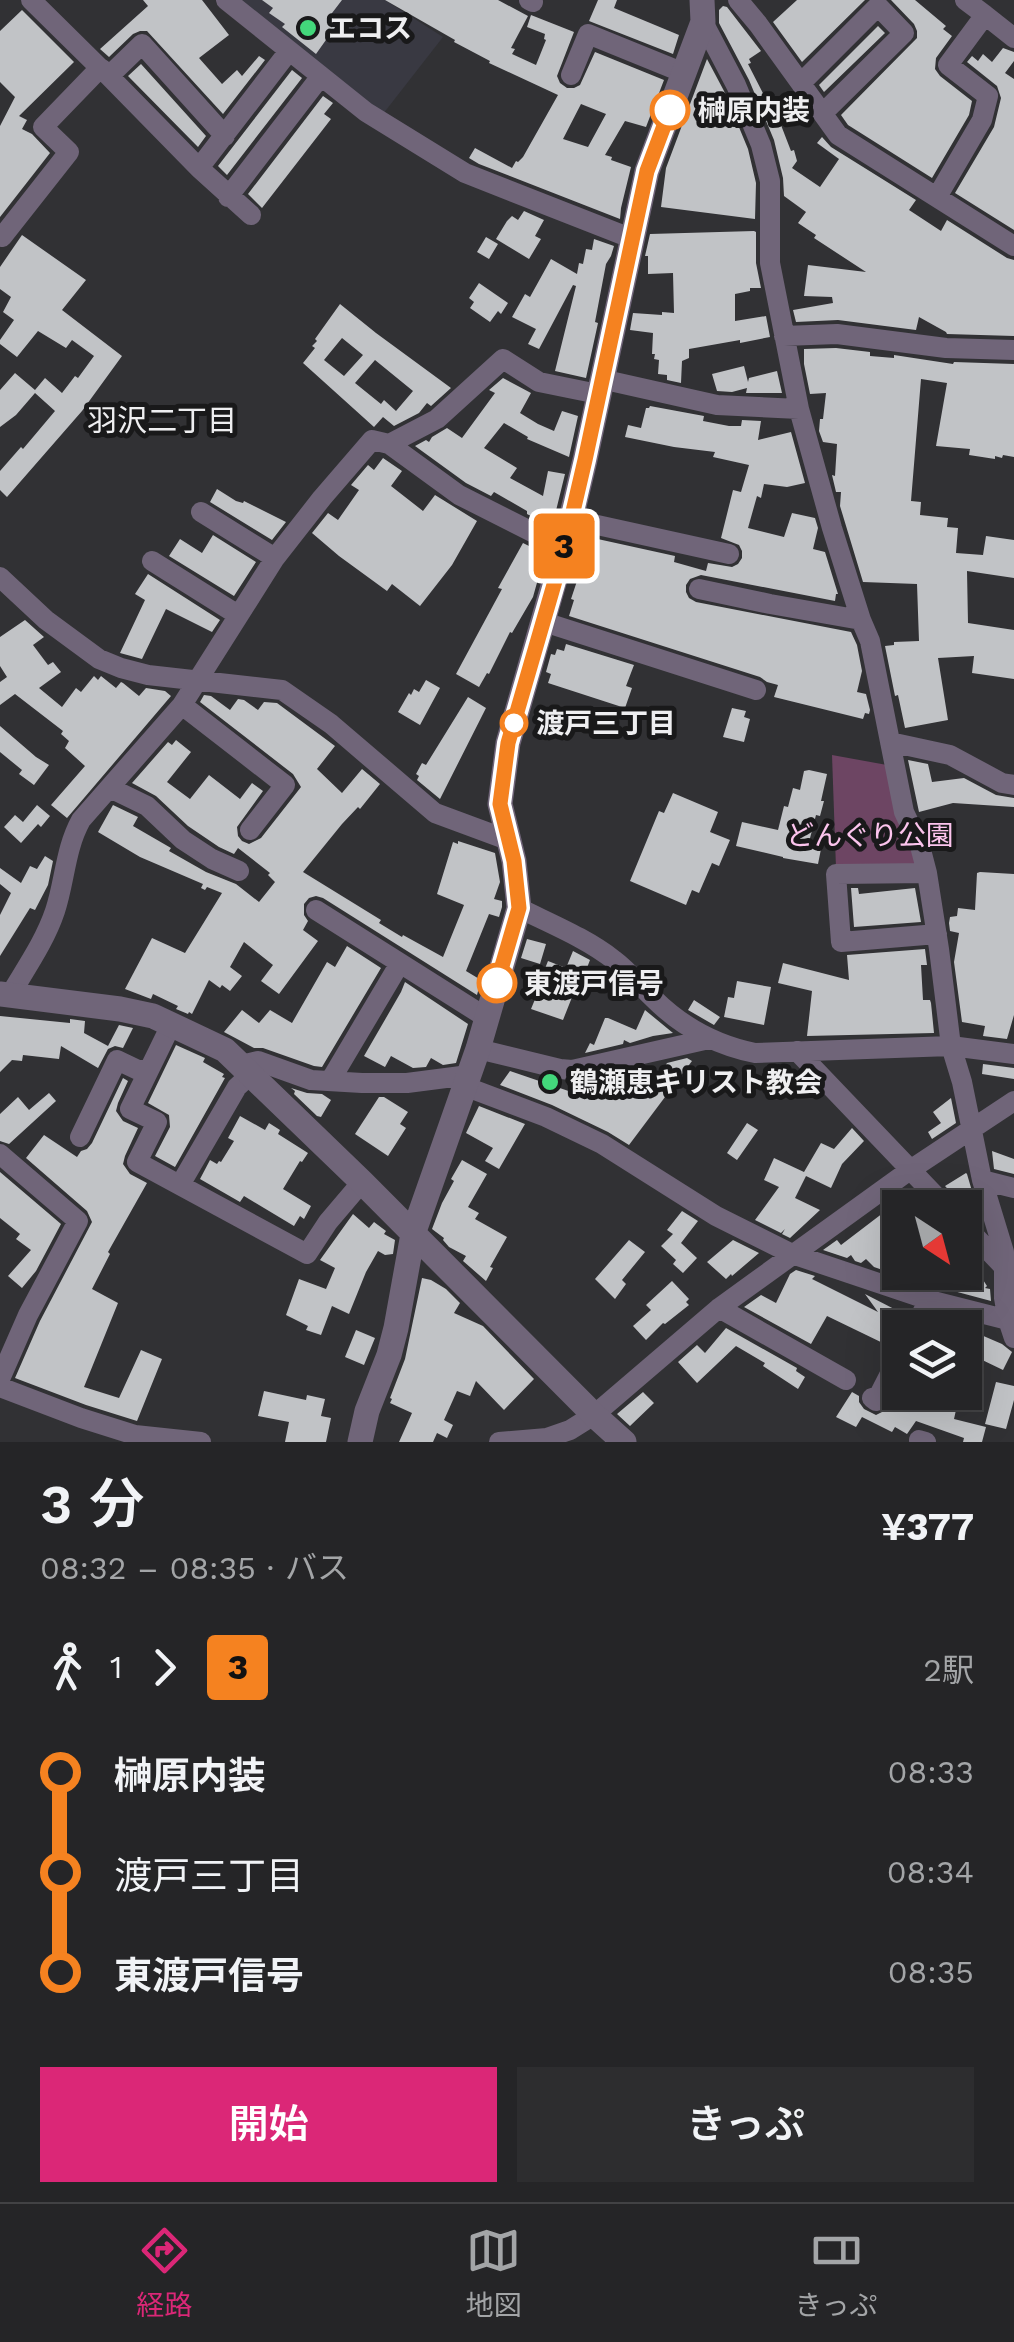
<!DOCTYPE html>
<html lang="ja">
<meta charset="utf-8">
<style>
body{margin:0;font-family:"Work Sans","Noto Sans JP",sans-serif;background:#2d2d2f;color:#f1f3f6;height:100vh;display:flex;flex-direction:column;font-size:38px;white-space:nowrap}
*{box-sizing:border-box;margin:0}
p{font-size:32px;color:#a3a5a7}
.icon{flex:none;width:55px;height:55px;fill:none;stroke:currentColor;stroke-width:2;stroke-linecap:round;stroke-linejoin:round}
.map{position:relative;height:1442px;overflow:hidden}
.details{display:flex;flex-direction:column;background:#252527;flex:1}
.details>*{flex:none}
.badge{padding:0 20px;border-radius:8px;font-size:35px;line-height:65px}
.needle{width:65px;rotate:144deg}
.controls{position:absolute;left:882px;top:1190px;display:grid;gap:20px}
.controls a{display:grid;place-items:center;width:100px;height:100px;border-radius:0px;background:#252527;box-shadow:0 10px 40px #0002,0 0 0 2px #424244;font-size:50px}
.map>.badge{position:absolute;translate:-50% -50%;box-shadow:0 0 0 5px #fff}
.legs{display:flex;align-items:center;gap:15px;height:110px;padding:0 40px;font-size:32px}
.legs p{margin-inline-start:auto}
.headline{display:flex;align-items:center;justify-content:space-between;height:170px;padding:0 40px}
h1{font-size:55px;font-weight:600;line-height:75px}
.cta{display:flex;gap:20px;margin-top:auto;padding:20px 40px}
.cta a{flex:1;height:115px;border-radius:0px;background:#db2777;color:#fff;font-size:40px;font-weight:600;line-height:115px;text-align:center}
.cta a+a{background:#2d2d2f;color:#f1f3f6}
ul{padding:0 40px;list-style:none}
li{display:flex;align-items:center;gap:35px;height:100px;font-size:38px}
li i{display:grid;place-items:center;width:15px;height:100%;margin:0 12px;background:currentColor}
li i::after{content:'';width:25px;height:25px;margin:-12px;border:8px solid;border-radius:50%;background:#252527}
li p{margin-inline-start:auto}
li:first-child i{background:linear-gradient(#0000 50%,currentColor 0)}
li:last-child i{background:linear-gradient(currentColor 50%,#0000 0)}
.dock{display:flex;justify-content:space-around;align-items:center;height:140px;border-top:2px solid #424244;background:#252527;font-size:28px;color:#a3a5a7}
.dock a{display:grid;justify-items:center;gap:5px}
.dock .active{color:#db2777}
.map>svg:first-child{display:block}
.built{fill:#393942}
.green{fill:#6d4563}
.building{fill:#c1c3c6;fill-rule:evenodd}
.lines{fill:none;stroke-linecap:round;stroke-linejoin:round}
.minor{stroke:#706579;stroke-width:20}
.tertiary{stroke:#706579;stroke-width:25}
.line-1-casing{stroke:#fff;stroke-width:22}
.line-1{stroke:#f58220;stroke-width:15}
.poi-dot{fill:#43d77b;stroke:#19191a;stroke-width:4}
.stop-1-dot{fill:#fff;stroke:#f58220;stroke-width:5}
.labels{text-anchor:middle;stroke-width:10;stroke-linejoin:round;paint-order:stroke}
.poi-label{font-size:28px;font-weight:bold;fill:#eeeef0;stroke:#19191a;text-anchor:start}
.stop-label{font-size:28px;font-weight:bold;fill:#eeeef0;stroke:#19191a;text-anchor:start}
.park-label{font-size:28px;fill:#fcc4ed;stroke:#19191a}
.neighbourhood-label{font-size:30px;fill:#eeeef0;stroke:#19191a}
</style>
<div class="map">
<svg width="1014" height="1442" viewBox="0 0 1014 1442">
<rect width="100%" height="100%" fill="#313134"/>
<path class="built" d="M234 0H385L443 37 383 114Z"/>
<path class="green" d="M832 755 887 765 919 868H836Z"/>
<path class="building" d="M143 0H202L229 35 199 58 222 84 237 70 242 76 259 56 265 60 223 114 147 31H140L133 34 109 57 100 49 148 6Z
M262 0H342L329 17 338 23 316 54 282 27 285 24 269 13 273 8Z
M385 0H498L528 16 511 48 515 49 512 54 536 65 546 40 544 39 545 34 527 27 531 15 574 32 557 76 560 83 567 88H574L580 85 595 52 664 80 646 127 625 121 605 155 612 157 611 160 631 167 621 208 620 219 479 164 469 158 475 148 512 168 516 161 518 162 523 157 558 95 489 63 490 61 454 42 455 40ZM581 104 606 114 588 147 563 139Z
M598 0H617L614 8 679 35 673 54 589 21Z
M797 0H865L802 62 773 22Z
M891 0H915L946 26 943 29 952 36 936 58 935 69 940 76 972 101 969 115 932 178 848 125 841 115 917 38V31L914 24Z
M723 6 727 7 761 51 749 59 751 63 748 64 771 109 774 107 791 151 794 150 797 161 792 168 820 187 839 159 817 143 822 137 831 147 916 200 909 210 941 231 947 220 1007 258 1014 260V336L947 334 946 332 919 317 916 330 838 320 796 322 793 310 833 303 832 297 804 296 808 265 866 272 814 238 816 235 798 223 806 212 784 196 783 178 774 140 749 80 719 23V10Z
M22 10 74 62 19 116 27 120 22 129 32 134 50 153 0 217V126L15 97 0 82V31Z
M878 26 885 33 824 92 819 85Z
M1003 48 1014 52V61L1005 73 1014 79V230L955 193 994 127 1001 98 997 86 967 62 972 56 978 61 983 54 992 62Z
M707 59 724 91 748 149 756 183 755 219 661 207 666 168Z
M141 64 206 136 198 147 128 76Z
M292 70 302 78 227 175 218 166Z
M323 96 333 103 324 114 331 119 262 208 248 194Z
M524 211 544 220 535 236 541 239 529 259 496 239 507 221 512 216 518 220Z
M754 231 756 232V263L761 288H750V291L735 294V321L766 316 770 337 740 343V340L689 349V358L682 361 681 383 667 380V375L658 374 659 360 654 359 655 354H652L653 333 630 330 633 313 662 315V312L674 313 673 273 648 274V256H645L650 234Z
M22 235 86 280 62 310 122 356 82 411 7 497 0 490V471L21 447 23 449 55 411 35 393 16 415 0 427V390L15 373 35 390 45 378 62 393 75 376 78 378 94 356 72 340 66 348 38 331 17 357 0 344V340L14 320 3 312 11 297 0 289V267Z
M486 237 498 244 489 259 477 252Z
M594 239 614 246 611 256 606 264 595 322 598 323 586 378 555 371 576 286 573 285 539 349 528 344 536 329 512 317 525 294 530 297 551 259 577 274 579 263 583 264 586 249 592 250Z
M479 283 508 303 501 314 498 311 490 322 470 308 474 302 469 298Z
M340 304 376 333 451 388 431 406 427 403 419 413 394 426 383 417 374 427 303 363 315 348 312 346 317 341 315 339ZM342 338 363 355 344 376 324 360ZM375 360 413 391 396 411 384 400 381 404 355 383Z
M836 348 870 352V356L894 358V355L953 364 954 362 1014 364V457L1003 455 1002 458 995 456V459L969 455 970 449 936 446 947 383 921 379 911 501 921 502 920 515 948 518 947 527 958 528 956 553 983 555 986 536 1014 540V578L967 571 968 623 1014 630V679L972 673 974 656 938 658 948 720 905 728 898 695 895 696 885 646 894 645V642L919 641 917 584 863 582 840 506 841 492H836L832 475 835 476 837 444 823 442 819 431 820 419H823L826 393 810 394 804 364V349Z
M744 366 748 382 749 378 777 371 782 393H746L747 388 732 392 717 391 712 374Z
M503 378 531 393 520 413 538 424 554 431 562 411 578 416 569 457 527 439 528 437 504 423 484 448 517 468 510 478 543 496 548 471 565 474 552 527 527 514V511L494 492 491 496 466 483 415 446 426 440 429 442 432 437 447 428 462 438 495 393 489 390Z
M650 406 704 416 703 421 729 426H741L742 420 761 421 758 440 791 432 805 483 787 487 764 484 761 498 757 496 748 528 784 537 792 513 815 518 818 528 813 549 825 552 838 594H836L835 601 701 575 690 579 686 585V592L689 598 696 602 851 632 857 645 862 671 857 692 866 694 870 710 869 714 865 713 863 719 774 697 778 685 767 682 760 677 569 616 574 600 571 599 578 578 573 577 584 536 675 556 674 562 706 571 708 563 732 567 738 564 742 558V551L739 545 721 538 733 490 741 492 749 465 713 457 715 452 674 447 625 437 628 425 641 428 646 408H649Z
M383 458 402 471 391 486 423 511 435 495 477 521 452 565 420 606 392 584 387 591 339 556 312 533 328 513 338 520 359 490 351 485 368 465 374 470Z
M217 489 236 501 243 503 244 501 286 522 272 540 210 502Z
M213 535 256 562 234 596 169 556 180 539 202 553Z
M523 543 545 554 533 597 512 633 510 632 489 674 487 673 479 687 456 674 502 589 498 588Z
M148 574 220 620 212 632 166 609 142 659 120 653 145 600 135 594Z
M25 620 44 637 33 645 48 665 53 662 61 672 39 688 62 707 76 688 81 692 94 676 98 680 101 676 116 688 121 682 123 683 139 696 146 688 165 691 171 696 67 818 51 805 85 766 65 748 69 741 61 734 63 731 15 694 0 705V682L7 677 0 666V637Z
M566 644 634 665 626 686 632 688 625 708 548 683 551 674 546 672 551 654 555 655 557 649 564 651Z
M426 680 440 688 420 725 398 712 409 693 411 695 414 689 419 692Z
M204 695 211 696 230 710 238 699 244 700 258 710 264 702 277 703 335 746 317 769 342 793 362 769 380 784 360 809 358 807 342 824 303 872 381 920 379 923 402 937 403 935 443 957 464 905 437 894 453 842 458 844V841L495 853 500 882 494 899 502 901V907L499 917 489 914 466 971 481 980 477 995 323 898 316 896 309 898 304 904V915L308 921 303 930 318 941 279 994 261 981 273 965 244 942 230 967 242 976 230 991 222 985 220 988 209 980 192 1014 189 1012 188 1014 176 1009 178 1006 153 994 151 999 125 989 152 938 185 953 222 893 207 887 205 890 201 888 203 884 140 857 98 832 113 805 138 817 133 826 171 848 169 851 206 872 236 884 259 902 275 882 268 875 270 873 238 848 234 854 219 847 188 826 156 796 132 783 168 742 172 745 176 740 191 752 167 782 190 799 209 775 240 799 252 783 263 791 237 827 238 836 242 841 249 844 261 838 301 787 293 774 200 702Z
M468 697 486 708 440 799 417 780 419 776 416 774 422 763 426 765Z
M732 708 746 711 744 717 750 719 744 742 723 737Z
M0 726 36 757 49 765 34 785 19 774 22 770 0 752Z
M908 760 928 764 932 782 964 778 996 795 1014 798V807L953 803 919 812Z
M809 770 827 774 821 801H824L820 816 816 815 809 842 822 844 818 864 783 858V857L736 846 742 822 778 830 784 806 788 807 793 788 800 790 804 771Z
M673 793 718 812 710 832 730 840 719 866 712 863 699 893 692 890 686 905 630 881 659 811 664 813Z
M37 805 50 816 41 827 38 824 21 843 4 827 15 815 23 822Z
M45 856 53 861 48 885 35 910 30 908 0 956V915L11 893 0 884V868L21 883 30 866 37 869Z
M980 872 1014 874V1015L1007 1039 983 1036 985 1026 962 1022 954 962 959 933 950 931 949 923 950 917 957 916 958 908 975 910 977 873Z
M851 888H858L859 894 915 888 921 922 854 927Z
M527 939 546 944 540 964 521 958Z
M347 946 381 968 322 1067 314 1066 263 1048H254L224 1032 242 1010 259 1023 270 1010 292 1023 327 962 335 967Z
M925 949 927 965H921L923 1000H930L931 1003 934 1033 807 1036 812 991 778 983 783 963 849 980 847 955Z
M573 951 590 960 585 973 582 972 563 1020 531 1009 538 992 536 991 548 961 566 968Z
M737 981 771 987 764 1025 724 1017 728 997 734 998Z
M405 982 468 1024 456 1063 443 1065 431 1058 426 1067 413 1068 391 1056 385 1067 364 1056 401 992Z
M694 1000 720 1017 714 1025 688 1010Z
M645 1010 673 1033 653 1036 630 1043 624 1040 623 1044 585 1053 590 1043 594 1045 605 1018H608L636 1030Z
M0 1016 70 1023V1019L85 1021 84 1033 108 1046 119 1025 133 1028 123 1048 115 1046 108 1049 98 1068 61 1046 59 1059 23 1055 22 1061 12 1060 0 1072Z
M176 1045 205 1058 203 1062 224 1074 222 1077 225 1078 175 1167 155 1156 170 1127 169 1115 148 1103Z
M687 1058 692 1061 629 1145 608 1132 552 1105 500 1085 510 1071 589 1098 602 1077 624 1072 639 1081 649 1067 660 1073 667 1063Z
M983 1064 1014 1068V1079L982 1074Z
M123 1078 128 1081 118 1103 116 1111 123 1121 138 1128 125 1156 123 1164 130 1174 147 1183 108 1252 110 1254 92 1289 118 1303 84 1387 119 1398 141 1350 162 1359 137 1421 86 1405 15 1378 40 1321 92 1222 87 1211 26 1158 44 1135 77 1157 81 1151 87 1149 92 1143Z
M291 1088 307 1093 322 1094 331 1100 321 1117 317 1116 294 1094 295 1091Z
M49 1093 56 1101 9 1144 0 1141V1114L18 1097 29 1110Z
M379 1097H384L408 1112 400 1124 406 1128 388 1156 355 1134Z
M951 1098 956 1123 932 1139 928 1132 941 1123 933 1112Z
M479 1106 525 1124 499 1169 485 1161 493 1148 466 1133Z
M240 1116 265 1130 269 1123 280 1130 278 1134 308 1153 302 1162 300 1161 283 1189 311 1206 304 1219 300 1216 294 1226 244 1196 240 1202 200 1179 210 1160 217 1164 219 1161 221 1162 234 1141 228 1138Z
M747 1123 758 1130 737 1160 727 1153Z
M852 1128 864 1141 842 1164 831 1188 806 1176 795 1198 820 1210 790 1238 782 1234 785 1229 781 1233 755 1220 779 1187 764 1180 774 1158 804 1172 821 1143 834 1149Z
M992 1151 1014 1159V1174L994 1169Z
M462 1160 487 1174 468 1207 479 1213 475 1219 507 1237 490 1267 493 1268 486 1281 463 1261 466 1256 449 1247 443 1240 444 1238 432 1229 442 1203 454 1181 451 1179Z
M0 1172 61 1224 36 1271 22 1288 8 1276 31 1250 16 1239 20 1234 0 1218Z
M966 1173 967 1174 981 1222 974 1216 966 1213 960 1194 955 1197 945 1186Z
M915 1194 928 1208H900V1276L874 1267 866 1259 861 1263 855 1261 851 1255 847 1258 823 1250 837 1240 841 1245 900 1200V1204Z
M682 1211 698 1221 681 1243 697 1258 683 1273 673 1264 676 1260 661 1246 673 1234 667 1230Z
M353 1214 369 1228 374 1222 386 1231 384 1234 395 1240 393 1254 385 1255 378 1251 366 1272 349 1314 332 1306 321 1335 306 1330 308 1326 286 1315 299 1279 326 1289 335 1268 320 1260Z
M629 1240 645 1252 622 1280 626 1284 615 1299 595 1279Z
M733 1240 759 1253 732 1276 731 1274 726 1279 707 1262Z
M965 1252 987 1286 985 1288 990 1289 991 1301 920 1282 910 1272H954L965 1276Z
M796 1270 815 1276 812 1279 878 1312 865 1294 900 1312V1340L889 1346 827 1316 811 1344 744 1307 761 1295 776 1303 790 1274Z
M422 1278 431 1280 446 1289 460 1303 454 1313 483 1326 534 1379 504 1410 476 1381 470 1396 457 1391 444 1420 453 1425 447 1438 437 1433 433 1442H399L412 1413 390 1403 392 1399 390 1398 405 1359Z
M672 1281 689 1299 686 1302 689 1305 665 1324 663 1323 646 1340 633 1326 651 1310 646 1305Z
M936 1316 971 1325 970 1328H934L931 1325Z
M726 1328 797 1368 796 1371 805 1377 798 1389 763 1366 765 1363 736 1346 697 1383 678 1362 697 1345 705 1353Z
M965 1328 1002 1344 1012 1352 1003 1370 976 1357 965 1381Z
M356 1330 375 1338 364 1365 345 1357Z
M996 1382 1014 1386V1400L1006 1429 985 1424Z
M264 1391 306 1400 307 1395 325 1399 321 1416 331 1418 326 1442H285L289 1422 258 1416Z
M643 1392 654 1403 630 1426 617 1414Z
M852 1392 859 1396V1402L864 1409 876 1415 888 1409 896 1392H960L954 1419 986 1427 982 1442H963L964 1438 916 1421 907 1434 895 1427 892 1432 862 1417 856 1427 836 1417Z"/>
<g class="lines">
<path class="minor" d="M226 0 366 112 465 173 633 239
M529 0 533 2
M738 0 758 24 838 135 1014 246
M985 15 1014 38
M703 22 736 85 761 145 770 181V263L799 409 832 528 861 620 870 641 904 812 920 846 927 873 939 949 951 1046 962 1082 982 1180 1004 1252V1298L1008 1320 1014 1338
M102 69 199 168
M571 75 588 34 684 73
M109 76 142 44 225 136
M801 83 878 6 904 33 823 113
M228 197 321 76
M937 197 982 120 988 96 948 65 985 15 965 0
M251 215 199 168 289 51
M2 237 69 152 43 127 100 68 31 0
M784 336 837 334 946 348 1014 350
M601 379 717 405 799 409
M389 444 459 495 564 548
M201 512 275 558
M570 519 729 554
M152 561 238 615
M0 577 46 620 99 659 121 668 148 675 282 690 331 724 435 813 508 840
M699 589 770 604 861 620
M544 622 756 690
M182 705 285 785 250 830
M890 742 950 755 1002 783 1014 785
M110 788 147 806 183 840 212 859 239 871
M927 873 836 874 841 942 937 934
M519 908C551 924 586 938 614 960 629 971 640 986 653 998 682 1027 715 1045 755 1053L951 1046 1014 1054
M316 910 487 1018
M10 995C26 968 45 941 55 911 65 881 65 849 81 820L182 705 275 558 322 498 372 440 389 444 437 419 503 359 539 382 598 394
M478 1049 560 1069 572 1070 709 1039
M797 1051 947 1208
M241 1065 258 1061 311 1080 362 1083H407L469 1075
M149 1070 130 1109 157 1122 137 1162 307 1254 328 1222 362 1182
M330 1081 400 963
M464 1086 546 1117 602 1144 716 1216 792 1254 929 1300 1008 1320
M80 1137 117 1060 138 1070H149L172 1023
M0 1154 78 1221 28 1315 0 1379
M982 1180 1014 1188
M180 1185 237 1087 251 1074
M965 1226 1005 1268
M719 1308 846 1380
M914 1328 929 1300
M0 1387 81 1418 135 1435 201 1442
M872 1398 876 1401 900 1354
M919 1440 926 1442
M499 1442 547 1438 570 1430 594 1415 719 1308 910 1170 1014 1101"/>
<path class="tertiary" d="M0 994 120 1009 153 1016 225 1050 362 1182 594 1415 624 1442
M360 1442 367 1411 389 1355 396 1328 413 1234 478 1049 519 908 514 861 500 804 508 743 564 548 585 460 647 171 703 22 702 0"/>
</g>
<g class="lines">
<g class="line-1-casing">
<path id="line-1" d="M497 983 519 908 514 861 500 804 508 743 564 550 585 460 647 171 670 110"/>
</g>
<use href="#line-1" class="line-1"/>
</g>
<g class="poi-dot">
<circle cx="308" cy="28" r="10"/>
<circle cx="550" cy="1082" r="10"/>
</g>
<g class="stop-1-dot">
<circle cx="670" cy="110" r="18"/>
<circle cx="514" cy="723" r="12"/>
<circle cx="497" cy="983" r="18"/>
</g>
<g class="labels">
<g class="poi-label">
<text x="328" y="38">エコス</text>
<text x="570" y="1092">鶴瀬恵キリスト教会</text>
</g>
<g class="stop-label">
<text x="698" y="120">榊原内装</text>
<text x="536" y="733">渡戸三丁目</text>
<text x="524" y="993">東渡戸信号</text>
</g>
<g class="park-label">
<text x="870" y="845">どんぐり公園</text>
</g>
<g class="neighbourhood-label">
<text x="162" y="431">羽沢二丁目</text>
</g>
</g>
</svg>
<div class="controls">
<a><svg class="needle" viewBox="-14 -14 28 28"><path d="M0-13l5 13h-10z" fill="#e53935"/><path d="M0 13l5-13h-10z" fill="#a3a5a7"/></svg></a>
<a><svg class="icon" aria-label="layers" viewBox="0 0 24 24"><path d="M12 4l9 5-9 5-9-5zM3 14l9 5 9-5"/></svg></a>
</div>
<b class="badge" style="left:564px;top:546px;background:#f58220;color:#111">3</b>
</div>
<section class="details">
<div class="headline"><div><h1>3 分</h1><p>08:32 – 08:35 · バス</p></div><b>¥377</b></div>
<div class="legs"><svg class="icon" aria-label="walk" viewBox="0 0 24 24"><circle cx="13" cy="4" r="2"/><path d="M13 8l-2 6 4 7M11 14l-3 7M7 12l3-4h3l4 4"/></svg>1<svg class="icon" aria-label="forward" viewBox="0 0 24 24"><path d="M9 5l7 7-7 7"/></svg><b class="badge" style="background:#f58220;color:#111">3</b><p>2駅</p></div>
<ul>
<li><i style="color:#f58220"></i><b>榊原内装</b><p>08:33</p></li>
<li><i style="color:#f58220"></i><span>渡戸三丁目</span><p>08:34</p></li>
<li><i style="color:#f58220"></i><b>東渡戸信号</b><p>08:35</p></li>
</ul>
<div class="cta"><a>開始</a><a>きっぷ</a></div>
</section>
<nav class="dock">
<a class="active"><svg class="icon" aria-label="directions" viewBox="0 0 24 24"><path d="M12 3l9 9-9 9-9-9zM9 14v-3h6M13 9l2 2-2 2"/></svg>経路</a>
<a><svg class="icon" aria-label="map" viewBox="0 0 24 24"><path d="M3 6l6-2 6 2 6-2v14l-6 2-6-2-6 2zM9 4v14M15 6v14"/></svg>地図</a>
<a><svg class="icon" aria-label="tickets" viewBox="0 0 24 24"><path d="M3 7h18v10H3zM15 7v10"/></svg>きっぷ</a>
</nav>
